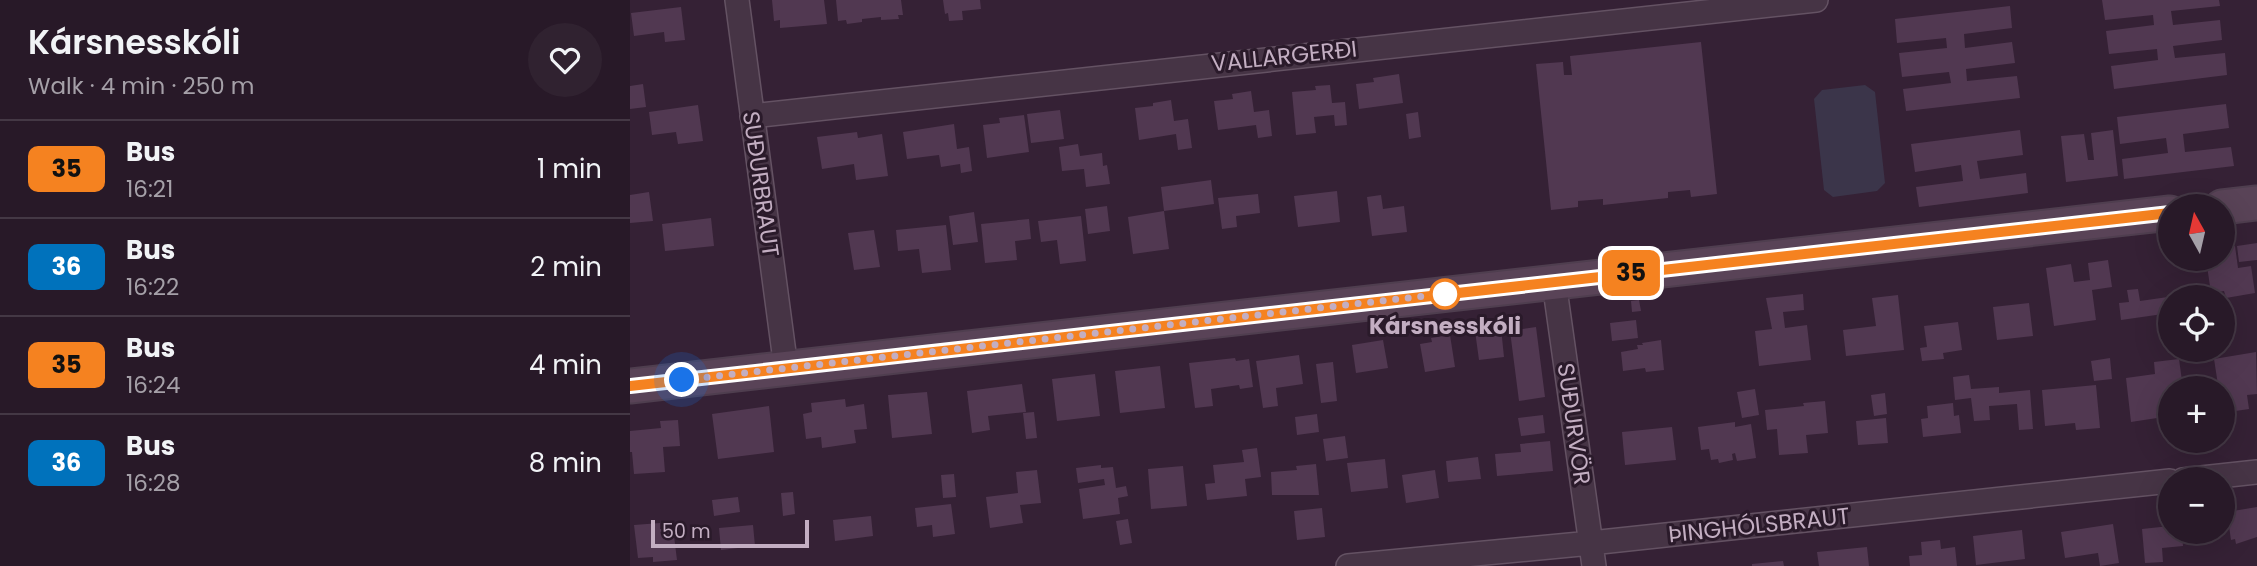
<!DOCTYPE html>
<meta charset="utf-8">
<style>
body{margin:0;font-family:Poppins,sans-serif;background:#302230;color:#f1f3f6;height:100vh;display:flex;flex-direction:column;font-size:26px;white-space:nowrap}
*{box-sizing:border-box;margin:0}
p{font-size:23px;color:#a5a0a8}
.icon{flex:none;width:38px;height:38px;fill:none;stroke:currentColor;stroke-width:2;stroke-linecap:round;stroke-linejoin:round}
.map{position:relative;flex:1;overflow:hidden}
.side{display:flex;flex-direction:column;background:#281928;width:630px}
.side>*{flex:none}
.badge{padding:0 14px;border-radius:10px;font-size:24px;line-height:46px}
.needle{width:46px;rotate:352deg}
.buttons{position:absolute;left:1528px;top:194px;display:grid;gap:14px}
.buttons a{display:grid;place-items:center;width:77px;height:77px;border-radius:50%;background:#281928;box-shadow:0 7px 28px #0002,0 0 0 2px #443845;font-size:35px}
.scale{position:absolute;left:21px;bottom:18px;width:158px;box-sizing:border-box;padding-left:7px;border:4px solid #c3aec2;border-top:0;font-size:19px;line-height:24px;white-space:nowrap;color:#c3aec2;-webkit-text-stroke:5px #2a1a2a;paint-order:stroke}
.you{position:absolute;width:35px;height:35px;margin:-18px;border:5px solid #fff;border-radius:50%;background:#1a73e8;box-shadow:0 0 0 10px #1a73e833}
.map>.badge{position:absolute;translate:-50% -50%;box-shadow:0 0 0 4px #fff}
.round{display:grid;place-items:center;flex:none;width:74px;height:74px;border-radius:37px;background:#302230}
.head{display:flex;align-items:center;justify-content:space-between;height:119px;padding:0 28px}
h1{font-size:33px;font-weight:600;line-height:52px}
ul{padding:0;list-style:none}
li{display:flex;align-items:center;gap:21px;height:98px;padding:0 28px;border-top:2px solid #443845}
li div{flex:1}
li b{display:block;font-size:26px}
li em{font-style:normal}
li .badge{min-width:77px;font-weight:700;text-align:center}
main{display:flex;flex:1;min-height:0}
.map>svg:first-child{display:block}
.green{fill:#3b354a}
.building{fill:#513851}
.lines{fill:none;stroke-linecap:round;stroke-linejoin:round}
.street-casing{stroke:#645263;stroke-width:26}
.secondary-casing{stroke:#4f3e4f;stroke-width:37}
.street{stroke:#463445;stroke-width:23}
.secondary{stroke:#594357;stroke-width:33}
.line-casing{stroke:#fff;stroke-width:16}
.line{stroke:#f58220;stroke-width:10}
.walk{stroke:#c3aec2;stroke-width:7;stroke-dasharray:0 12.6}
.stop-dot{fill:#fff;stroke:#f58220;stroke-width:3.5}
.labels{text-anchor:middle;stroke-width:6;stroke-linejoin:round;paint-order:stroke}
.street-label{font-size:23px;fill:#c3aec2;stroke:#2a1a2a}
.stop-label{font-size:23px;font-weight:bold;fill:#c3aec2;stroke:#2a1a2a}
</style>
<main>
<section class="side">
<div class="head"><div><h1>Kársnesskóli</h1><p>Walk · 4 min · 250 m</p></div><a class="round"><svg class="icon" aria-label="heart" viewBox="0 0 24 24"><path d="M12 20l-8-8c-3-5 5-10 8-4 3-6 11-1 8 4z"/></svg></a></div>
<ul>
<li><span class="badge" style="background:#f58220;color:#111">35</span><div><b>Bus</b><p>16:21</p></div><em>1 min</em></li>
<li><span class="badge" style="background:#0072bc;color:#fff">36</span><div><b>Bus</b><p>16:22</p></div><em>2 min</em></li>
<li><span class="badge" style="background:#f58220;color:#111">35</span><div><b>Bus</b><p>16:24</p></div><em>4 min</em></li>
<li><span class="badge" style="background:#0072bc;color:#fff">36</span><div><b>Bus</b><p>16:28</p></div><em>8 min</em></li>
</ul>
</section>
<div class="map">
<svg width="1627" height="566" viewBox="0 0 1627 566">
<rect width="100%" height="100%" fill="#352135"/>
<path class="green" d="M1235 85 1245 92 1255 183 1247 191 1203 197 1194 190 1184 99 1192 90Z"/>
<path class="building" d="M142 0H194L197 24 150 28V20L144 21Z
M206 0H271L273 15H268L269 19 251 20V17L232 19V22L217 24 216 20 208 21Z
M313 0H350L351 9 332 11 333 20 319 21 318 13 315 14Z
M1472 0H1589L1590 6 1541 11 1543 25 1590 20 1592 40 1543 46 1545 58 1595 53 1597 75 1484 89 1481 66 1528 60 1527 49 1479 54 1476 31 1524 25 1523 15 1475 20Z
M1380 6 1382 28 1334 34 1335 48 1382 42 1385 63 1336 69 1337 81 1387 76 1390 98 1276 111 1273 89 1321 83 1319 72 1272 77 1269 53 1317 48 1316 38 1267 43 1265 19Z
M51 7 55 40 35 42 34 32 4 36 1 13Z
M1071 42 1087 194 1061 197 1060 190 1038 192V198L973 205V199L948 201V207L921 210 906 64 933 62 934 75H942L940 56Z
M769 74 773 103 729 109 726 84 744 82 743 78Z
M13 84 16 107 0 109V86Z
M700 85 702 103 715 102 717 125 705 126 704 115 684 117 686 133 666 135 662 92 686 90 685 86Z
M621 91 624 112 639 110 642 136 628 138 626 125 588 130 584 101 603 99 602 94Z
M541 100 544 121 558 119 562 148 548 150 546 134 509 140 505 108 523 106V103Z
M1596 104 1599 128 1553 134 1555 152 1601 147 1604 166 1494 179 1492 159 1538 153 1536 138 1490 144 1487 117Z
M68 105 73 141 48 144 46 132 22 135 19 112Z
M430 110 434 139 401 143 397 114Z
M788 112 791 137 779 139 776 114Z
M394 115 399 152 357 158 353 125 370 123 369 118Z
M324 124 327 149 339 147 342 171 331 173 330 164 311 167 309 155 277 159 273 132Z
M1390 130 1393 155 1347 161 1350 179 1396 173 1398 193 1289 207 1286 187 1333 181 1331 165 1285 172 1281 144Z
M1483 130 1488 176 1436 182 1431 136 1454 134 1458 160H1464L1461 133Z
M227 132 228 138 252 134 258 176 226 180 224 164 192 169 187 137Z
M448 144 450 156 472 153 473 166 477 165 480 184 456 187 454 169 432 171 429 147Z
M581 180 584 204 534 211 531 187Z
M707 191 710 222 668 227 664 196Z
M19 192 23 221 0 223V195Z
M628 194 630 213 606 216 607 227 592 229 588 198Z
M751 195 753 209 774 206 777 232 742 236 737 197Z
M477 206 480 231 458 234 455 209Z
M534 211 539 249 503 254 498 217Z
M344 212 348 242 323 245 319 216Z
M451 216 456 261 430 264 427 240 411 242 408 221Z
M81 218 84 246 35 251 32 224Z
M399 219 401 239 385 241 387 260 355 263 351 224Z
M316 225 321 270 292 273 289 249 268 251 266 230Z
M244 230 250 267 224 270 218 233Z
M1627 243V260L1609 262 1607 246Z
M1605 246 1608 268 1621 266 1625 293 1596 298 1594 291 1581 293 1576 259H1592V248Z
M1478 260 1482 287 1462 290 1466 320 1424 326 1416 268 1441 264 1444 282 1460 280 1458 263Z
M1508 289 1510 301 1538 297 1540 313 1491 320 1489 303 1499 302 1497 290Z
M1173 294 1174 310 1153 312 1155 328 1177 325 1181 360 1129 366 1125 331 1142 329 1136 298Z
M1268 295 1274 350 1216 356 1213 330 1246 326 1242 298Z
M1009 300 1011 311 1002 312 1001 301Z
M1399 303 1403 336 1367 340 1363 307Z
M1006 320 1008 338 982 341 980 323Z
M1328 322 1332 350 1313 353 1314 359 1292 361 1290 348 1297 347 1294 326Z
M906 327 915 397 889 401 880 331Z
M871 328 874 357 849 360 845 331Z
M820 335 825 367 795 372 790 344 802 342 801 338Z
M753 340 758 368 726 373 722 345Z
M1031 340 1034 370 1016 372 1015 368 993 371 991 352 1008 349 1007 345H1013L1012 343Z
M1626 352 1627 394 1617 395 1619 409 1592 413V388H1574L1588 385 1584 359Z
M669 355 673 384 646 388 648 406 633 408 626 361Z
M605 358 606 361 619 359 623 387 610 389 609 385 581 389 583 406 565 408 559 363Z
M1480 358 1482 379 1464 381 1461 361Z
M1549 359 1553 388H1540V416L1501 422 1496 378 1525 374 1524 362Z
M703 362 707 401 691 403 686 364Z
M530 366 535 408 490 413 485 371Z
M465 374 470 416 427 421 422 379Z
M1339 375 1341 389 1369 387V393L1400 390 1403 429 1389 430 1387 404 1359 406 1360 420 1344 421 1341 398 1325 400 1323 377Z
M392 384 396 412 358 416 360 430 342 433 337 391Z
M1466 385 1470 428 1446 430 1445 423 1415 426 1412 390Z
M1125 389 1129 415 1112 418 1107 392Z
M297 392 302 434 262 438 258 395Z
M1255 393 1257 414 1244 416 1241 395Z
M215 399 216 407 234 404 237 429 224 430 226 443 192 448 191 437 176 439 173 414 182 412 181 403Z
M1195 401 1198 433 1176 435 1178 453 1149 455 1147 429 1137 430 1135 410 1174 406 1173 403Z
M1323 403 1324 416 1329 415 1331 433 1293 437 1291 419 1298 418 1297 406Z
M139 406 144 452 88 459 82 414Z
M404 412 407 438 396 439 393 413Z
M687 414 689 432 667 435 665 417Z
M913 415 915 433 891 436 888 418Z
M1256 418 1258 443 1228 445 1226 421Z
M48 420 50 446 33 447 35 472 4 474 2 452H0V431L31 428 30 421Z
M1105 422V427L1121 424 1126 458 1107 461 1105 453 1102 454 1103 460 1089 463 1088 459 1081 460 1079 449 1071 450 1068 427Z
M1042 427 1046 460 995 465 992 432Z
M715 436 718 458 696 461 693 439Z
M920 441 923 471 867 476 865 454 891 452 890 444Z
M627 448 631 477 615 479 617 496 577 500 575 484 585 483 583 465 614 462 612 450Z
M848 457 851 479 818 482 816 461Z
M755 459 758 488 721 492 717 463Z
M686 464 689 495H642L641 472 667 470 666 466Z
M471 465V468L483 467 486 488 496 486 498 496 488 498 490 514 453 519 449 489 475 485 474 479 448 483 446 468Z
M553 466 557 506 521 509 518 469Z
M407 470 411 503 390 505 393 523 360 528 356 497 388 493 386 472Z
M805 470 809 498 776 503 772 475Z
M324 474 326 497 313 498 311 475Z
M163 492 165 514 153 516 151 493Z
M108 497 110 512 84 516 82 500Z
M321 504 325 534 303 537 302 525 287 527 285 508Z
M1627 507V537L1606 544 1605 539 1601 540 1597 512Z
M692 508 695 537 667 540 664 511Z
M241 516 243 536 205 541 203 520Z
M498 519 502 543 490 545 486 521Z
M30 523V529L43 528 47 560 23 562V557L8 558 4 525Z
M1483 524 1489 563 1470 566 1468 553 1435 558 1431 532Z
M123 525 125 546 91 550 89 528Z
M1540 526V532H1552L1553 546 1532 548 1533 562 1515 563 1512 529Z
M1392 530 1395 559 1346 565 1343 536Z
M1310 540 1311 549 1325 547 1327 566H1280L1279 556 1292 555 1291 542Z
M1237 547 1239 566H1189L1187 552Z
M1153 561 1154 566H1122V564Z"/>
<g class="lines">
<g class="street-casing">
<path id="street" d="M107 0 156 368
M122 116 1186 0
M924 282 964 566
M1553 480 1627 472
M718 566 961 543 1540 481"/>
</g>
<g class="secondary-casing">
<path id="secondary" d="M1592 207 1627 203
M0 386 1540 213"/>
</g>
<use href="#street" class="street"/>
<use href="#secondary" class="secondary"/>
</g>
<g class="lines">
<g class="line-casing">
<path id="line" d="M0 386 1540 213"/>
</g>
<use href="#line" class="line"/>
<path class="walk" d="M52 380 822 293 815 294"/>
</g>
<circle class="stop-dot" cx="815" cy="294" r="14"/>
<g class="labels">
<g class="street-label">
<text transform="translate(654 56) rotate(-6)" y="8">VALLARGERÐI</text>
<text transform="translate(131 184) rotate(82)" y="8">SUÐURBRAUT</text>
<text transform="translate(944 424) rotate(82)" y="8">SUÐURVÖR</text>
<text transform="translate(1129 525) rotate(-6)" y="8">ÞINGHÓLSBRAUT</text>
</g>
<g class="stop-label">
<text x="815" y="334">Kársnesskóli</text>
</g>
</g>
</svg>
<div class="buttons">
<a><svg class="needle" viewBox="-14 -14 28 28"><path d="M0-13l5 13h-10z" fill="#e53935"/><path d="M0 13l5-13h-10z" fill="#a5a0a8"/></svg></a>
<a><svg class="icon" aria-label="locate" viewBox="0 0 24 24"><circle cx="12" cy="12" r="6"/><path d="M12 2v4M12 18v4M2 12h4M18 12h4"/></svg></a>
<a>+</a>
<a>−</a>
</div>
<div class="scale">50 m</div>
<div class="you" style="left:52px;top:380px"></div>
<b class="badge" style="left:1001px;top:273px;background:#f58220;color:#111">35</b>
</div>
</main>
